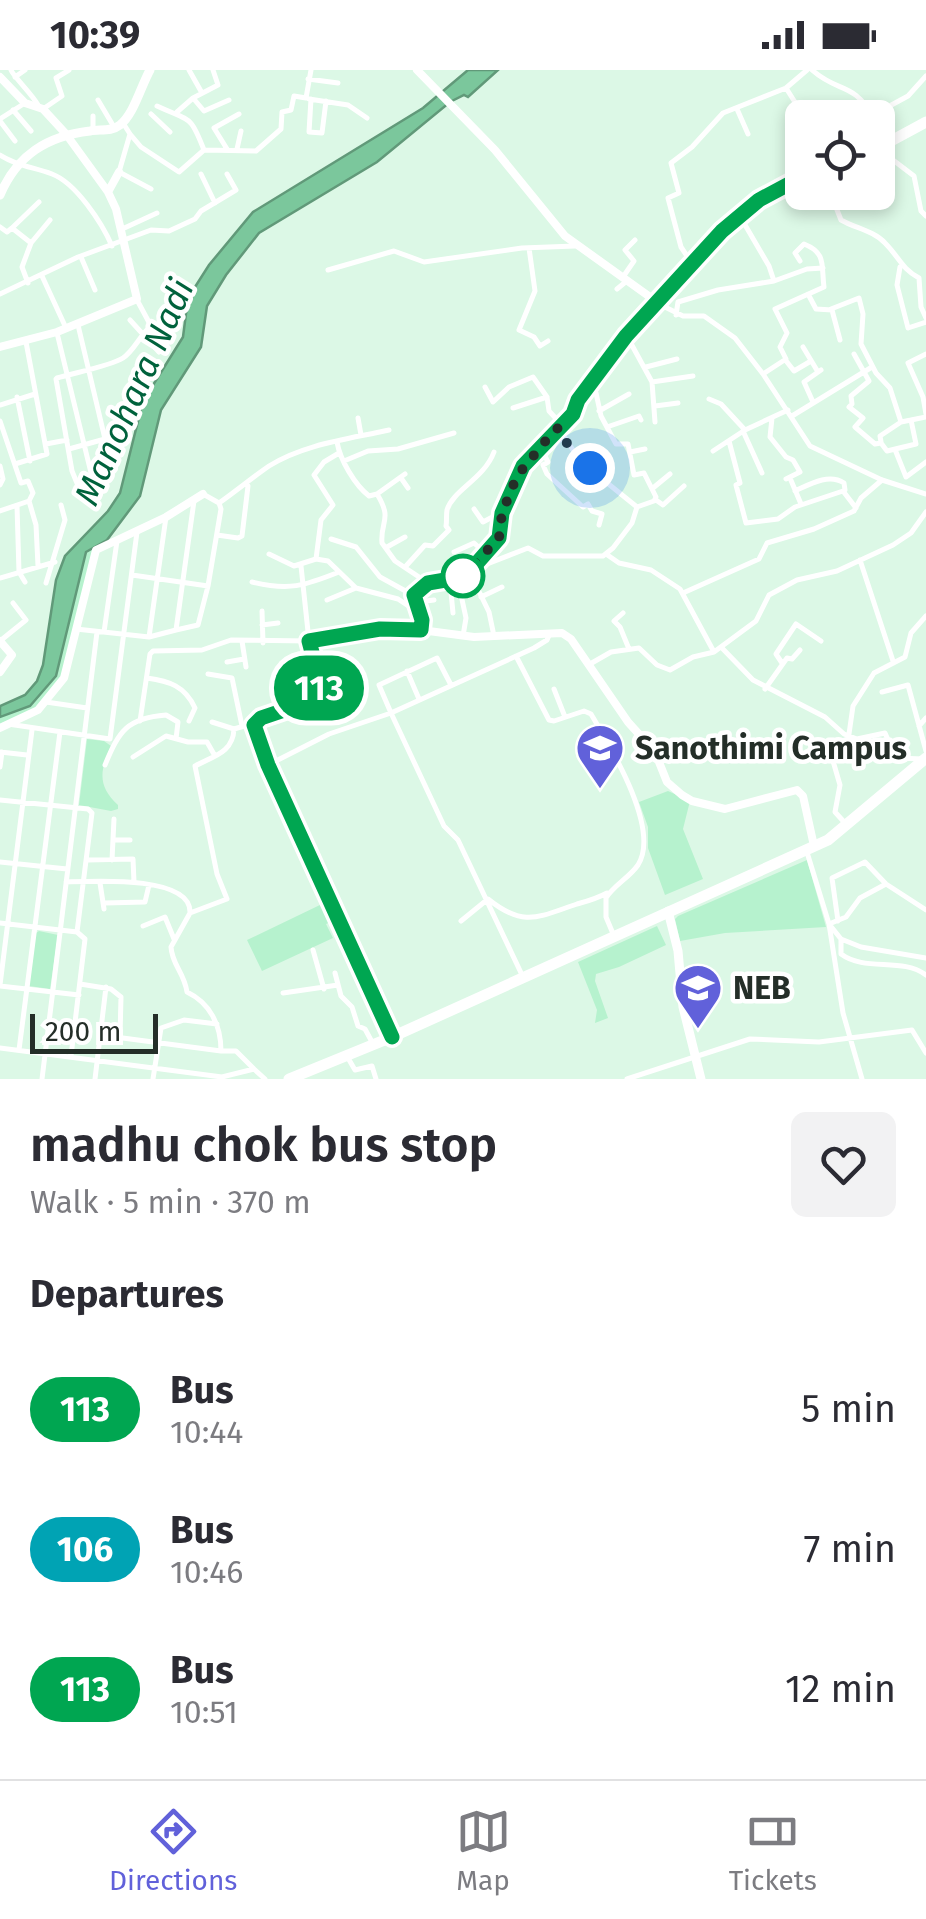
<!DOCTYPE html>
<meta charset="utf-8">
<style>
body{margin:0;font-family:"Fira Sans",sans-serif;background:#f2f2f3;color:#2b2b33;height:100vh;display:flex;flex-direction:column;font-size:38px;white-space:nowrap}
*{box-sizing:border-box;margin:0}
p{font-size:32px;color:#7c7c81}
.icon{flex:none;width:55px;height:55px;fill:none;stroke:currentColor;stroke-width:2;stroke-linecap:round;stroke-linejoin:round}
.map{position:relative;height:1009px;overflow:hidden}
.side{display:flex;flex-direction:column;background:#fff;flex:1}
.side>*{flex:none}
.badge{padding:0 20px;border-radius:32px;font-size:35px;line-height:65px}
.tools{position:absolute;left:785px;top:30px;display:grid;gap:20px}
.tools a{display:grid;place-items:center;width:110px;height:110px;border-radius:15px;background:#fff;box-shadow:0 5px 15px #0003;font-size:50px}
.scale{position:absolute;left:30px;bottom:25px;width:128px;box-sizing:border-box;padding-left:10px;border:5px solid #242e28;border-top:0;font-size:28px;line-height:35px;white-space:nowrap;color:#242e28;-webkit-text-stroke:8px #fff;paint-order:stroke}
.you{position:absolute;width:50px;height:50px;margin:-25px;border:8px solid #fff;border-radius:50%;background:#1a73e8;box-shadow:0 0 0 15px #1a73e833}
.map>.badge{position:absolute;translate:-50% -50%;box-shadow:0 0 0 5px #fff}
h2{padding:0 30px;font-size:38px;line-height:90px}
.round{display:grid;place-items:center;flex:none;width:105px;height:105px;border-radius:15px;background:#f2f2f3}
.headline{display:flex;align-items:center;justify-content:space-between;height:170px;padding:0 30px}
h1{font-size:48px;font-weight:600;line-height:75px}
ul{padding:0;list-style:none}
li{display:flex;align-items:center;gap:30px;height:140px;padding:0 30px}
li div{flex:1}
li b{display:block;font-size:38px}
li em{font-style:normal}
li .badge{min-width:110px;font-weight:700;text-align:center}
.status{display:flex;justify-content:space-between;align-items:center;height:70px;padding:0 50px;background:#fff;direction:ltr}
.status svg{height:28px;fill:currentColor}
.menu{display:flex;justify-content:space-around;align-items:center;height:140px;border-top:2px solid #e1e1e2;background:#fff;font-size:28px;color:#7c7c81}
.menu a{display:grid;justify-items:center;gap:5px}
.menu .selected{color:#6161da}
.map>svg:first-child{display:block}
.green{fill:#b6f2ce}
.water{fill:#7bc79c;stroke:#619979;stroke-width:2.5}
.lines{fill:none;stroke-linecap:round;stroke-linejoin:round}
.minor{stroke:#fff;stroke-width:5}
.tertiary{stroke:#fff;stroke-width:8}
.secondary{stroke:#fff;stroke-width:9}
.primary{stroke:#fff;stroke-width:11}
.line-casing{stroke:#fff;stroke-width:22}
.line{stroke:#00a651;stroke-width:15}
.walk{stroke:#242e28;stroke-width:10;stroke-dasharray:0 18}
.stop-dot{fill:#fff;stroke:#00a651;stroke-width:5}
.labels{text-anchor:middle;stroke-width:9;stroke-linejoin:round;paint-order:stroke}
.poi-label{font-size:32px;font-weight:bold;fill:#242e28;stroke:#fff;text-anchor:start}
.water-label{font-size:35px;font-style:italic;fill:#00623c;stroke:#fff}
</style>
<div class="status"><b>10:39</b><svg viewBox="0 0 49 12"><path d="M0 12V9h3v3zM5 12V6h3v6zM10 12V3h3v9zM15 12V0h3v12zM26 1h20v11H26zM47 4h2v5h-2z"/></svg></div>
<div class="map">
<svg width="926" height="1009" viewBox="0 0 926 1009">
<rect width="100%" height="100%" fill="#dcf8e6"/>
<path class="green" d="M93 477 62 607 36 638 0 654V647L30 636 56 606 83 492 87 480Z
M87 669 104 671 111 676C100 700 97 716 118 735V739L111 741 79 735Z
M668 721 690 731 683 759 703 809 665 825 648 778V757L639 732Z
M807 790 826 857 725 863 680 871 675 849 678 846Z
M322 834 331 852 326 854 333 868 262 901 247 870Z
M657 856 666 875 619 897 596 904 595 911 608 948 595 953 597 940 578 892Z
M39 861 58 865 50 919 29 916 36 863Z"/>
<path class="water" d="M468 0H498L468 27 464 25 450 32 377 92 259 163 226 205 207 236 201 277 161 340 140 426 107 470 86 482 56 606 30 636 0 647V636L25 625 37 611 43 595 56 510 65 486 108 441 120 423 143 331 183 267 188 228 209 195 253 142 423 38Z"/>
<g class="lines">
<path class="minor" d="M11 0C13 6 32 24 38 35
M189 0 202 23
M812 0C839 24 852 10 874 48
M15 7 25 0
M308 9 338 13
M786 18 805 48
M193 28 204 41 229 30
M309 29 348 35 367 48
M311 29 309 62 322 63 326 31
M98 30 114 57
M157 36C191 52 190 44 204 80
M43 39 62 26 56 8 69 0
M737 39 748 64
M13 40 31 61
M177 42 193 28 218 15 213 0
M151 44 170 62
M873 45 908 26 926 6
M93 46V60
M0 49 25 33
M0 51 15 71
M123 53 130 64 119 102 151 119
M878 57 893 90 914 106 921 141 926 146
M130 64 141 77 179 102 204 80 256 81 281 59 282 42 291 40 294 26 306 28 311 0
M227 79 214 58 239 44
M237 79 241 61
M0 85C17 96 33 97 52 104 76 113 102 153 112 176
M201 104 215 133
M830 122 841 150C855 158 874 161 885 173 899 187 901 198 919 208L921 237 926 248
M741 148 769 196 774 211
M0 157 7 162 12 158 31 173 22 197 28 213
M12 158 39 132
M120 160 157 143
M31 173 50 150
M529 178 535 221 519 260 534 267 540 276 548 271
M81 187 95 220
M691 192 681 177 668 128 679 123 671 93 692 77 723 43 786 18 807 0
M900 197 897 215 908 258 926 252
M328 200 394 181 424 192 522 178 575 176
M42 206 66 258
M623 207 634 191 625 180 635 170
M617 219 628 210
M0 224 78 187 151 160 169 161 195 149 201 141 236 120 227 104
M808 224 816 239 832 240 840 270
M137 230 151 256 159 282
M659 234 683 246H704L735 268 763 304 810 376 882 410 926 424
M831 239 859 228 863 244 861 274 876 303 890 318 901 352
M676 245 678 232 718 220 774 211 807 199 823 198
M130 250 159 282
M57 263 93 411 79 418 72 401 56 309 57 308C73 303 111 296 123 288 134 281 140 265 151 256
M628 268 652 312 655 352
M803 277 818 302
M854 284 869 311 851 326 852 334 849 337 863 348 855 357 875 374 881 373 887 381 916 374 911 350 926 347
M926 284 908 293 923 327 926 344
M787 292 794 301 811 291
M646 297 677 289
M763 304 786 289 780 277 787 263 775 239 824 217C821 196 827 183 804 174L795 183 800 191
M652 312 693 306
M485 317 493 332 509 317 533 307 547 327
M590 320 596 323 601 346 616 374H628L634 405 644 403 656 427 654 431 637 437
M17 327 30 391
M709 329 721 334 745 360
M813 332 804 312 821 300
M0 335 35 324
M655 336 678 333
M513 338 547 327 549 341 562 355
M599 341 629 324
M792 346 872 297
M358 348 361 365
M772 348 770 367 786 387 793 390 800 402 786 409
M0 351 21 413 28 411 33 423 29 431
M607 357 639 346 641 350
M743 361 762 403
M105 369 110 406
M729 371 740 413 736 415 746 453 778 449 795 437 843 421 856 438
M337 372C340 390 355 415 369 426L377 424C393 450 380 451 382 473L395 491 425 511
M881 372 880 366 901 352 911 350
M46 374 67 370
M69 379 105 369 78 255
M541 379 548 392 543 395 547 404 583 437 588 434 592 441 602 444 599 455
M713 381 745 360 788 340
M630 382 645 379
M896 382 906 407 926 392
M344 391 368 381 398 379 454 363
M15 394 47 384 26 272
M0 396 3 409 0 415
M401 408 408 418
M790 408 801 434
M653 418 670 404
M795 421C810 414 829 403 844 413L845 420
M203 424 219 433C236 421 253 407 269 396 304 374 349 369 389 360
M377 424 405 404
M656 430 663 435 684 416
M17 436 19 502 25 512
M474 439 483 452 500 443
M0 441 29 431 36 455 38 496
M217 465 238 468 242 466 248 416
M331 469 356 477 380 507 411 524
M387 477 405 467
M454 482 474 473 483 481
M269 484 294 496 316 489 328 491 356 518 398 529 416 541
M606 484 619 493 651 500 680 519 714 582
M316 489 321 450 333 435 314 405 324 392 339 383
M860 490 893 591
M406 496 425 475 433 476 449 460 446 456C447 451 446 446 447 440 453 420 484 409 494 382
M132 505 208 516 221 439 219 433
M0 508 55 492
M458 511 466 548 463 566
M252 512C289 521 304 516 339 502
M450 512 453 543
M46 513 65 450 61 435
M683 523 759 489 767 473 814 459 854 441 861 428 882 410
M481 527 502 517
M327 530 356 518
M418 532 434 530
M262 541 263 573
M623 543 614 551 620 557 629 579
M262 555 278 553
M76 559 149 567 176 560 194 431
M176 560 198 555 208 516
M104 562 117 471
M494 566 489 542 469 501 528 478 543 486H603L613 478 632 453 637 437 580 391 560 360
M149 567 166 447
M0 571 26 550 13 533
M242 571 246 597
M721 577 753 610 825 647 844 664 857 669 885 663 896 688 923 689
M516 586 549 650 554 651 584 641 591 644C610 676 661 759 638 795 629 808 614 815 606 828V847L614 866
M227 592 244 589
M782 593 776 584 796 554 821 571
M590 594 611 582 639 578 657 595 670 600 693 587 714 582 756 551 769 525 797 510 837 501 893 475 911 463 926 442
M407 601 419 629
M208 604 232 608 242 656
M147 608C169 611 185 616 195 638L189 651
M451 615 437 588 379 615 391 643 534 578 547 570 550 563
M554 619 565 647
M765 619 787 588 792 589 800 580
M882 622 908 615 926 681
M46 632 87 638
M140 651 150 584 153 581 202 580 231 570 309 571 301 496
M212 652 234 659
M8 654 110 669 137 462
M919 656 926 648
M0 682 27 685
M133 687 166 666 188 672H207L215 686
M105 695C119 661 127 648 166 645L178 652 176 669
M268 695 329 664 391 643 444 756 458 770 523 907
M0 697 2 682
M0 730 88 739 92 743 77 862 85 869 71 986
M845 753 835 742 840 715 833 691 848 671 853 636 874 603 905 587 911 563 926 546
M114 770H130
M806 779 829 854 843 943 862 1009
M87 790 133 789 134 812
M112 790 114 749
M0 792 67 799
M66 812C93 811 192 805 190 843
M100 813 104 839
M886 814 860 828 846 847 829 854 841 869V884C865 902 902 887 926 905
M105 833 145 832 149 815
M461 851 488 829C524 858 538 847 577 834 588 831 596 829 607 823
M838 851 832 808 865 792 886 814 926 840
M0 853 77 862
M143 856 165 847 174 869
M841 869 861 877 926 888
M313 880 324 919
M335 903 341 926 352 937 358 956 365 959 372 972
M80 914 111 919 121 927 120 966
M0 915 32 660
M0 916 79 925
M283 923 338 915
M100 965 221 981C221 955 210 933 187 922 184 902 172 895 171 877L190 843 227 829 217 804 195 696C213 686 233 683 234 659L251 654
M0 978 222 1007 254 999 265 1009
M19 980 60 662
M221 981H236L254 999
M348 988 355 1000 372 996 376 1009
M42 1009 97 562
M95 1009 106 917
M153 1009 161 958 184 950 217 954
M627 1009 750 969 819 972 912 960 926 983"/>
<path class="tertiary" d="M417 0 495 80 565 166 657 232
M0 7 25 33 43 39 66 64 108 122
M0 277 57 262 137 229 116 139 108 122 119 102
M421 560 474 567 562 563 571 569 628 652 655 682 667 712 682 725 692 731 725 739 797 720 803 726 814 776
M0 571 12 585 0 602
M0 658 38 640 64 608 96 480 166 447 203 424"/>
<path class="secondary" d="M0 125C17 85 47 66 90 61 100 59 111 62 120 55 134 44 141 16 150 0
M668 841 678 881 683 937 701 1009"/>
<path class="primary" d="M878 78 926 52
M392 967 268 695 254 655 261 648 320 628 319 609 309 571 379 559 421 560 422 550 414 525 428 513 457 508 469 501 499 468 504 438 523 396 568 350 626 265 722 161 759 129 802 107
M289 1009 392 967 828 770 926 688"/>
</g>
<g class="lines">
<g class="line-casing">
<path id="line" d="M392 967 268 695 254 655 261 648 320 628 319 609 309 571 380 559 421 560 422 550 414 525 428 513 457 508 470 501 499 468 502 443 523 396 573 344 578 330 626 266 722 161 759 130 802 107"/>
</g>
<use href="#line" class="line"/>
<path class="walk" d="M463 506 499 468 502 443 517 406 552 363 558 358 574 385 590 398"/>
</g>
<defs>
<g id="university-pin" transform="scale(2.5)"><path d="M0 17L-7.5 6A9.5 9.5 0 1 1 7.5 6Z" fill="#6161da" stroke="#fff"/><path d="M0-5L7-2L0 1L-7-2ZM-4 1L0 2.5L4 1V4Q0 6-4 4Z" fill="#fff"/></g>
</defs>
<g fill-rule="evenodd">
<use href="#university-pin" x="600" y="678"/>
<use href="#university-pin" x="698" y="918"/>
</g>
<circle class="stop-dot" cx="463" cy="506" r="20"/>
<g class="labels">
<g class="poi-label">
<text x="635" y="689">Sanothimi Campus</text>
<text x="733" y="929">NEB</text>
</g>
<g class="water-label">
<text transform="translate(134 322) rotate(-66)" y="12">Manohara Nadi</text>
</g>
</g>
</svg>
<div class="tools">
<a><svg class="icon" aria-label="locate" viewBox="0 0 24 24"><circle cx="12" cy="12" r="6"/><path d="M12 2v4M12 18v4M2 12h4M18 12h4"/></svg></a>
</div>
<div class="scale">200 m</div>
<div class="you" style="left:590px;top:398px"></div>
<b class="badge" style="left:319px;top:618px;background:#00a651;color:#fff">113</b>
</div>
<section class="side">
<div class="headline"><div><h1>madhu chok bus stop</h1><p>Walk · 5 min · 370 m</p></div><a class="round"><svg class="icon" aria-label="heart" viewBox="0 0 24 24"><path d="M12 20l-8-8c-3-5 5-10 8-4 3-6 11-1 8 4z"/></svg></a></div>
<h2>Departures</h2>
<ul>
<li><span class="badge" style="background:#00a651;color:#fff">113</span><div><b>Bus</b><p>10:44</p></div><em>5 min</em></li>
<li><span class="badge" style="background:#00a3b4;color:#fff">106</span><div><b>Bus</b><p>10:46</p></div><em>7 min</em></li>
<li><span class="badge" style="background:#00a651;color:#fff">113</span><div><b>Bus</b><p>10:51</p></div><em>12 min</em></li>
</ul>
</section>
<nav class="menu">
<a class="selected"><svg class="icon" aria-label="directions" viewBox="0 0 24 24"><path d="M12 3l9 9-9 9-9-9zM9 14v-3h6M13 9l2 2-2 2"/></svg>Directions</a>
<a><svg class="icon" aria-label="map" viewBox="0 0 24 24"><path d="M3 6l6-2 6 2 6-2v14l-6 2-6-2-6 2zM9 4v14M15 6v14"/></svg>Map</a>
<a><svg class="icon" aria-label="tickets" viewBox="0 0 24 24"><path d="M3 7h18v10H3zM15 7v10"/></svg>Tickets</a>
</nav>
